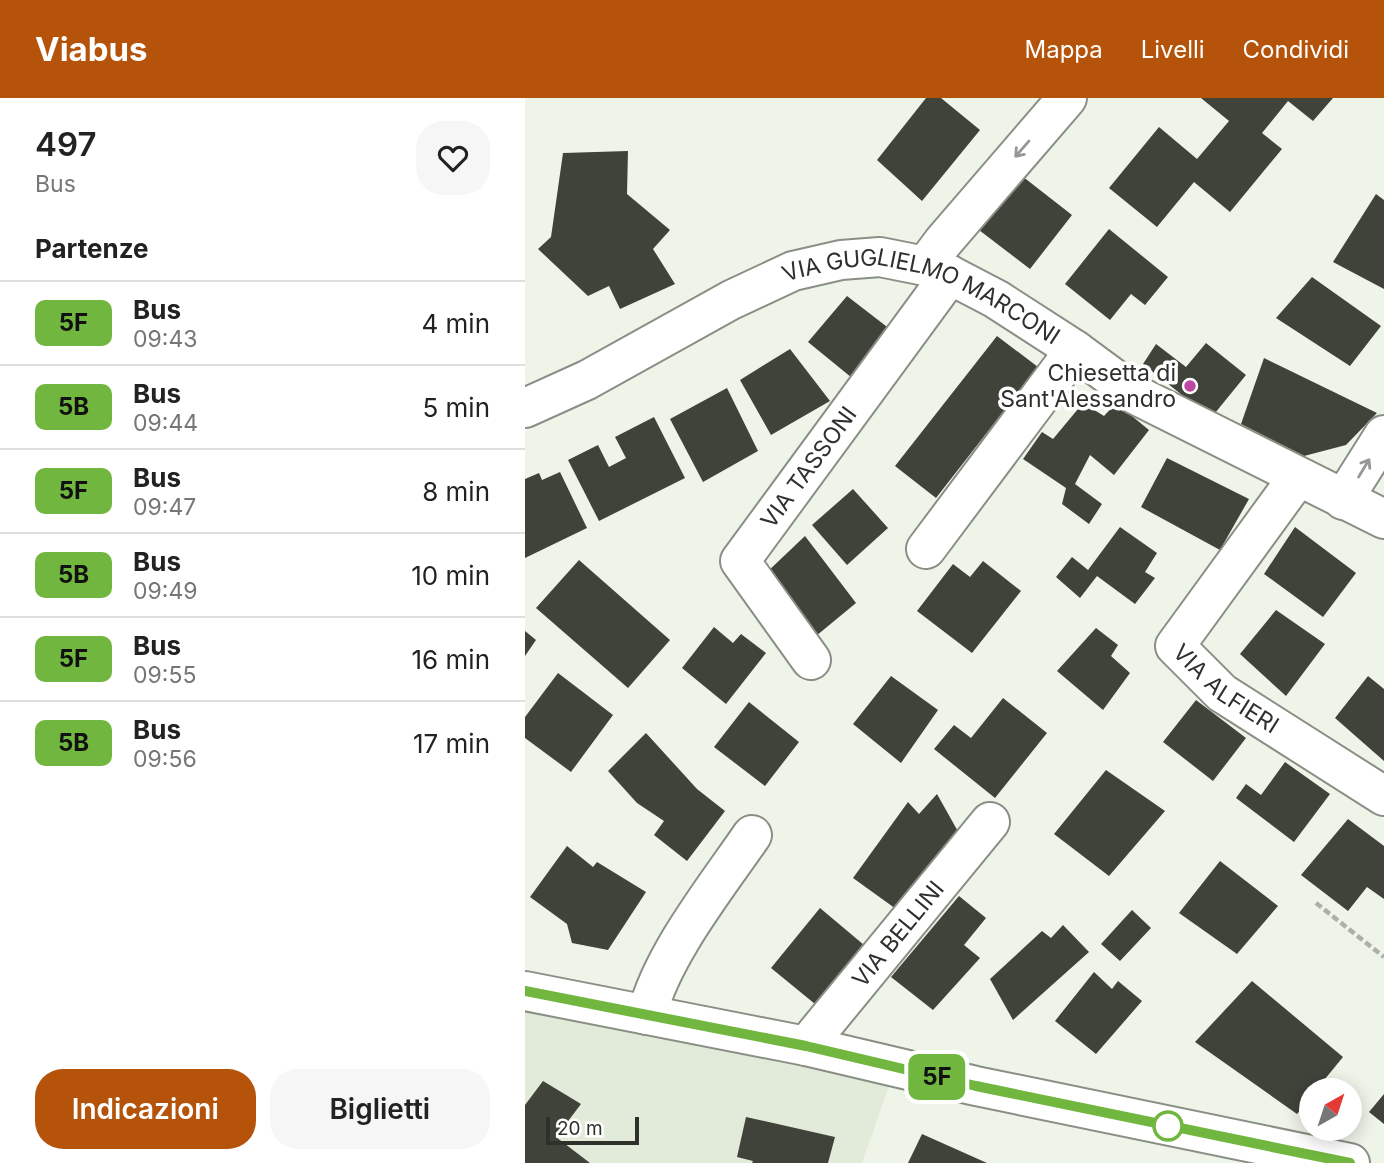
<!DOCTYPE html>
<html lang="it">
<style>
body{margin:0;font-family:Inter,sans-serif;background:#f6f6f6;color:#222;height:100vh;display:flex;flex-direction:column;font-size:26px;white-space:nowrap}
*{box-sizing:border-box;margin:0}
p{font-size:23px;color:#767676}
.icon{flex:none;width:38px;height:38px;fill:none;stroke:currentColor;stroke-width:2;stroke-linecap:round;stroke-linejoin:round}
.map{position:relative;flex:1;overflow:hidden}
.drawer{display:flex;flex-direction:column;background:#fff;width:525px}
.drawer>*{flex:none}
.badge{padding:0 14px;border-radius:10px;font-size:24px;line-height:46px}
.needle{width:46px;rotate:39deg}
.fabs{position:absolute;left:774px;top:980px;display:grid;gap:14px}
.fabs a{display:grid;place-items:center;width:63px;height:63px;border-radius:50%;background:#fff;box-shadow:0 4px 18px #0003;font-size:35px}
.scale{position:absolute;left:21px;bottom:18px;width:93px;box-sizing:border-box;padding-left:7px;border:4px solid #2e302c;border-top:0;font-size:19px;line-height:24px;white-space:nowrap;color:#2e302c;-webkit-text-stroke:5px #fff;paint-order:stroke}
.map>.badge{position:absolute;translate:-50% -50%;box-shadow:0 0 0 4px #fff}
h2{padding:0 35px;font-size:26px;line-height:63px}
.round{display:grid;place-items:center;flex:none;width:74px;height:74px;border-radius:28px;background:#f6f6f6}
.overview{display:flex;align-items:center;justify-content:space-between;height:119px;padding:0 35px}
h1{font-size:33px;font-weight:600;line-height:52px}
.button{display:flex;gap:14px;margin-top:auto;padding:14px 35px}
.button a{flex:1;height:80px;border-radius:28px;background:#b45309;color:#fff;font-size:28px;font-weight:600;line-height:80px;text-align:center}
.button a+a{background:#f6f6f6;color:#222}
ul{padding:0;list-style:none}
li{display:flex;align-items:center;gap:21px;height:84px;padding:0 35px;border-top:2px solid #e0e0e0}
li div{flex:1}
li b{display:block;font-size:26px}
li em{font-style:normal}
li .badge{min-width:77px;font-weight:700;text-align:center}
header{display:flex;align-items:center;gap:42px;box-sizing:border-box;height:98px;padding:0 35px;background:#b45309;color:#fff}
header strong{font-size:33px}
nav{display:flex;gap:38px;margin-inline-start:auto;font-size:24px}
main{display:flex;flex:1;min-height:0}
.map>svg:first-child{display:block}
.built{fill:#e2ebd9}
.building{fill:#3f433a}
.lines{fill:none;stroke-linecap:round;stroke-linejoin:round}
.minor-casing{stroke:#8a8f85;stroke-width:42}
.path{stroke:#acb0a8;stroke-width:4.5;stroke-dasharray:7 3.5;stroke-linecap:butt}
.minor{stroke:#fff;stroke-width:38}
.oneway{stroke:#969896}
.line-casing{stroke:#fff;stroke-width:16}
.line{stroke:#71b73f;stroke-width:10}
.poi-dot{fill:#bb48a2;stroke:#fff;stroke-width:2.5}
.stop-dot{fill:#fff;stroke:#71b73f;stroke-width:3.5}
.labels{text-anchor:middle;stroke-width:7;stroke-linejoin:round;paint-order:stroke}
.street-label{font-size:23px;fill:#2e302c;stroke:#fff}
.poi-label{font-size:23px;fill:#2e302c;stroke:#fff;text-anchor:end}
</style>
<header>
<strong>Viabus</strong>
<nav><a>Mappa</a><a>Livelli</a><a>Condividi</a></nav>
</header>
<main>
<section class="drawer">
<div class="overview"><div><h1>497</h1><p>Bus</p></div><a class="round"><svg class="icon" aria-label="heart" viewBox="0 0 24 24"><path d="M12 20l-8-8c-3-5 5-10 8-4 3-6 11-1 8 4z"/></svg></a></div>
<h2>Partenze</h2>
<ul>
<li><span class="badge" style="background:#71b73f;color:#111">5F</span><div><b>Bus</b><p>09:43</p></div><em>4 min</em></li>
<li><span class="badge" style="background:#71b73f;color:#111">5B</span><div><b>Bus</b><p>09:44</p></div><em>5 min</em></li>
<li><span class="badge" style="background:#71b73f;color:#111">5F</span><div><b>Bus</b><p>09:47</p></div><em>8 min</em></li>
<li><span class="badge" style="background:#71b73f;color:#111">5B</span><div><b>Bus</b><p>09:49</p></div><em>10 min</em></li>
<li><span class="badge" style="background:#71b73f;color:#111">5F</span><div><b>Bus</b><p>09:55</p></div><em>16 min</em></li>
<li><span class="badge" style="background:#71b73f;color:#111">5B</span><div><b>Bus</b><p>09:56</p></div><em>17 min</em></li>
</ul>
<div class="button"><a>Indicazioni</a><a>Biglietti</a></div>
</section>
<div class="map">
<svg width="859" height="1065" viewBox="0 0 859 1065">
<rect width="100%" height="100%" fill="#eff4e9"/>
<path class="built" d="M0 909 368 977 337 1065H0Z"/>
<path class="building" d="M401 0H416L455 32 397 103 352 62Z
M676 0H808L788 23 763 3 737 35 757 51 705 114 669 84 632 129 584 90 634 29 672 61 704 23Z
M103 53 102 96 145 132 128 151 150 186 95 211 84 188 63 198 13 151 26 139 38 55Z
M497 78 547 117 505 171 454 132Z
M851 96 859 102V191L808 164Z
M584 131 643 179 620 207 606 196 585 222 540 186Z
M787 179 856 228 825 268 751 220Z
M322 198 370 235 332 284 283 244Z
M472 238 513 269 411 400 370 368Z
M681 245 721 277 686 320 618 266 631 246 661 269Z
M265 251 305 303 246 337 215 282Z
M739 260 852 315 821 347 779 358 716 326Z
M202 290 233 353 178 384 145 321Z
M558 305 579 318 591 305 624 332 589 377 565 357 550 386 577 406 564 426 537 406 541 390 498 361 517 334 528 341Z
M129 319 160 380 74 423 43 362 73 347 84 369 101 360 90 339Z
M642 360 724 401 695 452 616 409Z
M35 374 62 430 0 460V381L14 375 17 382Z
M328 391 363 430 322 467 287 427Z
M595 429 632 455 620 474 630 480 610 506 572 478 555 500 531 479 547 459 563 472Z
M770 429 831 475 798 519 739 476Z
M280 438 331 505 291 538 240 476Z
M54 462 145 542 103 590 11 510Z
M458 463 496 493 447 555 392 513 428 466 445 479Z
M751 512 800 546 761 598 715 556Z
M189 529 208 545 216 536 241 555 201 606 157 570Z
M571 530 593 547 586 558 605 575 578 612 532 573Z
M0 533 11 542 0 558Z
M33 575 88 617 46 674 0 640V619Z
M366 578 413 612 376 665 328 626Z
M843 578 859 591V663L810 620Z
M478 600 522 635 470 700 409 651 429 627 446 640Z
M671 602 721 640 688 683 638 644Z
M224 604 274 644 240 688 189 649Z
M121 635 172 691 200 713 162 763 129 737 139 723 112 705 83 673Z
M760 664 805 696 769 744 711 700 721 686 736 697Z
M581 672 640 713 584 778 529 736Z
M412 696 435 737 378 816 328 780 383 704 394 716Z
M823 721 859 748V801L842 789 823 813 776 777Z
M42 748 68 769 72 764 121 794 83 852 47 845 42 826 5 799Z
M695 763 753 808 712 856 654 815Z
M434 798 461 820 439 847 455 860 408 912 366 879Z
M295 810 339 847 290 906 246 870Z
M607 812 626 830 595 863 576 846Z
M538 827 564 854 488 922 465 881 517 833 526 840Z
M569 874 587 891 593 883 617 903 571 956 530 923Z
M727 883 818 959 791 992H786V999L772 1016 670 944Z
M18 983 56 1006 31 1039 65 1065H0V1007Z
M859 996V1026L844 1014Z
M221 1019 310 1039 303 1065H227L228 1063 212 1059Z
M397 1036 462 1065H383Z"/>
<g class="lines">
<g class="minor-casing">
<g id="minor">
<path d="M400 168 418 144 542 0"/>
<path id="s1" d="M0 310 62 282 206 202 268 173 316 162 355 159 400 168 425 177 471 201 550 252 611 297 859 421"/>
<path id="s2" d="M773 379 650 548 697 595 859 698"/>
<path d="M818 402 859 337"/>
<path d="M401 451 550 252"/>
<path id="s3" d="M286 562 215 463 425 177"/>
<path d="M0 893 281 948 451 988 825 1065"/>
<path d="M122 917C136 858 192 788 227 737"/>
<path id="s4" d="M281 948 465 724"/>
</g>
</g>
<path class="path" d="M791 805 859 859"/>
<use href="#minor" class="minor"/>
</g>
<defs><path id="oneway-shaft" d="M-6 0H5M1.5-3L5.5 0L1.5 3" fill="none" stroke-width="1.6" stroke-linecap="round" stroke-linejoin="round" transform="scale(1.75)"/></defs>
<g class="oneway">
<use href="#oneway-shaft" transform="translate(497 51) rotate(131)"/>
<use href="#oneway-shaft" transform="translate(839 370) rotate(-59)"/>
</g>
<g class="lines">
<g class="line-casing">
<path id="line" d="M0 893 281 948 451 988 825 1065"/>
</g>
<use href="#line" class="line"/>
</g>
<circle class="poi-dot" cx="665" cy="288" r="7"/>
<circle class="stop-dot" cx="643" cy="1028" r="14"/>
<g class="labels">
<g class="street-label">
<text dy="8" stroke="none"><textPath href="#s1" startOffset="439">VIA GUGLIELMO MARCONI</textPath></text>
<text dy="8" stroke="none"><textPath href="#s3" startOffset="238">VIA TASSONI</textPath></text>
<text dy="8" stroke="none"><textPath href="#s2" startOffset="276">VIA ALFIERI</textPath></text>
<text dy="8" stroke="none"><textPath href="#s4" startOffset="145">VIA BELLINI</textPath></text>
</g>
<g class="poi-label">
<text x="651" y="283">Chiesetta di<tspan x="651" dy="26">Sant'Alessandro</tspan></text>
</g>
</g>
</svg>
<div class="fabs">
<a><svg class="needle" viewBox="-14 -14 28 28"><path d="M0-13l5 13h-10z" fill="#e53935"/><path d="M0 13l5-13h-10z" fill="#767676"/></svg></a>
</div>
<div class="scale">20 m</div>
<b class="badge" style="left:412px;top:979px;background:#71b73f;color:#111">5F</b>
</div>
</main>
